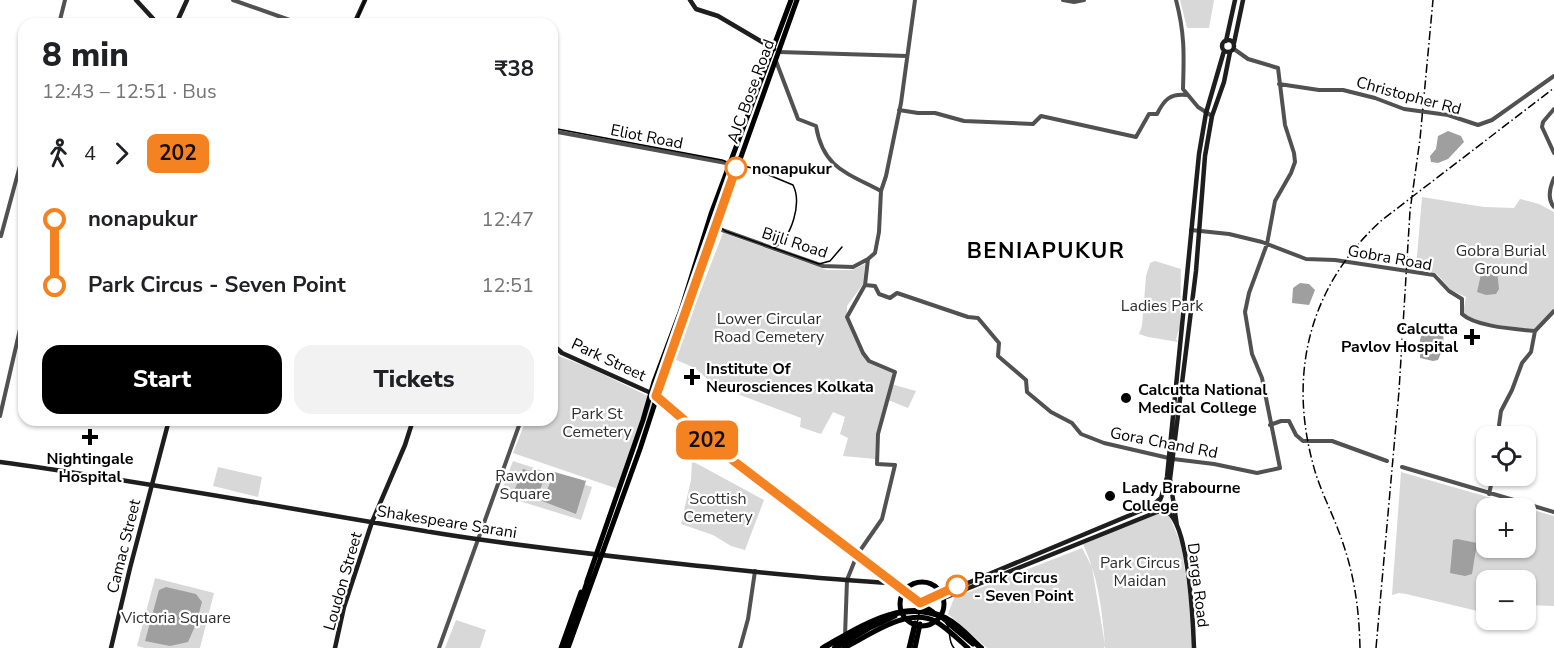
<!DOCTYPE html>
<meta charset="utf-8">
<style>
body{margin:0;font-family:"Nunito Sans",sans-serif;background:#f2f2f2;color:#202124;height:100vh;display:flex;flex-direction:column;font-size:22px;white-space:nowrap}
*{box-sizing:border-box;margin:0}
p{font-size:20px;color:#757577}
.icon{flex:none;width:33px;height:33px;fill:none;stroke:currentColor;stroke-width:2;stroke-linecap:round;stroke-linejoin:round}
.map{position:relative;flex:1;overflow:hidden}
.sheet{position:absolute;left:18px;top:18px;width:540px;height:408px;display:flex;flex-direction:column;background:#fff;border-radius:18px;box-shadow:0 2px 4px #0004}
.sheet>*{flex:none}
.badge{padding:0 12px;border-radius:9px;font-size:21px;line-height:39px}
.buttons{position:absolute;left:1476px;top:426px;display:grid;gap:12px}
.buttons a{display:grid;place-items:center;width:60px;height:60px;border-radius:12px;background:#fff;box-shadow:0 2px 4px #0004;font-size:30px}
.map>.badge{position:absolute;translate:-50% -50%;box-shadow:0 0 0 3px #fff}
.legs{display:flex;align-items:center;gap:9px;height:66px;padding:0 24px;font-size:20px}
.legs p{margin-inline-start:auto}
.summary{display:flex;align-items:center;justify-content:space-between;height:102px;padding:0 24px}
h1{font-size:33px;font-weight:800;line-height:45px}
.action{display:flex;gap:12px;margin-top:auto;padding:12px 24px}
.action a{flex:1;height:69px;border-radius:18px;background:#000;color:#fff;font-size:24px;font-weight:800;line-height:69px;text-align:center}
.action a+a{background:#f2f2f2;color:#202124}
ul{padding:0 24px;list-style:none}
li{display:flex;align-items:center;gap:21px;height:66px;font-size:22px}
li i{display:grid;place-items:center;width:9px;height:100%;margin:0 8px;background:currentColor}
li i::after{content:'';width:15px;height:15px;margin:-8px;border:4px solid;border-radius:50%;background:#fff}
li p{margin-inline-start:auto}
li:first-child i{background:linear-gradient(#0000 50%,currentColor 0)}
li:last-child i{background:linear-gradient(currentColor 50%,#0000 0)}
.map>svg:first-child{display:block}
.green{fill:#d8d8d8;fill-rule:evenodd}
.water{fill:#9f9f9f}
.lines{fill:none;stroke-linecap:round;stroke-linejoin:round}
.tertiary{stroke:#515151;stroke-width:4}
.secondary{stroke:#1e1e1e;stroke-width:4.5}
.primary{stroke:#000;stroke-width:5}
.trunk{stroke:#000;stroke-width:5}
.motorway{stroke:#000;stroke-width:6}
.tram{stroke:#000;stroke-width:1.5}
.rail{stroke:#000;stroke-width:1.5;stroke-dasharray:9 3 1.5 3;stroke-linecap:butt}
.line-1-casing{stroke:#fff;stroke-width:14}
.line-1{stroke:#f58220;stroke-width:9}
.stop-1-dot{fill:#fff;stroke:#f58220;stroke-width:3}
.poi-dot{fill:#000;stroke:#fff;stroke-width:2}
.labels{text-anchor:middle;stroke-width:4.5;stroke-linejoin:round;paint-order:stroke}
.street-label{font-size:16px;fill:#000;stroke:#fff}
.stop-label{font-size:16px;font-weight:bold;fill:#000;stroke:#fff;text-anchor:start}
.park-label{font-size:16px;fill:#2f2f2f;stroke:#fff}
.poi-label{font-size:16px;font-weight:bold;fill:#000;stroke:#fff;text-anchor:start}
.district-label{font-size:22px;font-weight:bold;letter-spacing:1.5px;fill:#000;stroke:#fff}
</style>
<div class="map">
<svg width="1554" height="648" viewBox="0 0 1554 648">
<rect width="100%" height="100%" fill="#fff"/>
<path class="green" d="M1180 0H1214L1209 28H1187Z
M1422 197 1484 207 1514 208 1520 199 1539 204 1554 212V309L1534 329C1511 326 1482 326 1463 313L1466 297 1451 290 1437 274 1416 268Z
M723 233 827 270H852L865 264 863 284 847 306V316L865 354 870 361 894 373 891 384 916 391 908 408 888 400 876 433 875 459 843 456 848 438 840 434 845 417 833 412 821 434 800 427 801 418 714 385 695 368 674 359Z
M1155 261 1181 269 1180 327 1176 339 1178 342 1148 337 1139 334 1142 326 1146 276 1150 263Z
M559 356 592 369 654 399 621 490 513 453 526 420H552V357Z
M513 461 592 487 581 520 500 495Z
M692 461 764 500 745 550 731 546 713 535 681 524 691 480Z
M218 467 262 477 258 497 213 486Z
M1401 472 1554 516V606L1526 605V580H1486V613L1406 594 1399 593 1392 595ZM1486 508H1526V548H1486Z
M1166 508 1181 544 1193 625 1192 648H1105V646L1104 648H987L948 614 954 598 1082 548 1092 567 1105 645C1102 609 1098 576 1083 544Z
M155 578 214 593 200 648H145L137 646Z
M456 620 486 630 480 648H445Z"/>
<path class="water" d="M1448 131 1461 136 1464 142 1448 159 1438 163 1431 162 1430 156 1436 149 1438 136Z
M1486 268 1497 270 1499 289 1496 294 1486 295 1477 292 1481 274Z
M1300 283 1309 284 1315 290 1309 305 1292 303 1293 288Z
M1434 328 1443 334 1444 346 1438 360 1433 361 1420 358V340L1423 330Z
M523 469 545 476 538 496 515 489Z
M551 471 586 481 576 514 542 501 551 481Z
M1457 539 1477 543 1472 574 1465 576 1450 573 1453 540Z
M166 587 196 594 202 602 196 624 188 642 170 646 145 641 159 590Z"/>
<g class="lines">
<path class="tertiary" d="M233 0 301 24
M1063 0 1074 2 1084 0
M1176 0C1185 34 1184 55 1183 89L1198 107 1212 116
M59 24 65 0
M779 52 907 56
M776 61 798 119 816 126C823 168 847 173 881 191
M1279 84 1319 90H1343L1375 98 1404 109 1448 115 1478 125 1492 120 1554 76
M1554 109 1543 122 1542 127 1554 153
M899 110 918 113H935L964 121 1033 124 1041 116 1136 137 1149 114H1157C1164 100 1170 93 1187 95
M552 131 737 165
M1554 178C1550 187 1547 199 1554 207
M708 225 823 266 853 267 868 259 875 253 879 232 881 191 886 176 901 103 915 0
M1191 230 1229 234 1262 242 1306 259 1335 260 1434 275 1449 291 1462 299V314C1476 327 1516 329 1535 331
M1 236 24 151
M865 285 875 286 879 294 890 298 897 293 968 317 978 318 999 343 998 356 1026 380 1027 392 1051 412 1072 423 1081 434 1104 443 1173 459 1214 464 1257 473 1280 468 1262 378 1252 354 1245 312 1249 293 1267 244 1275 201 1291 173 1295 162 1294 153 1285 125 1278 68 1248 59 1234 49
M1535 331 1554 311
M0 416 24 312
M1270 425 1281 421H1289L1296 435 1303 441H1332L1387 461
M1501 436 1499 425 1501 411 1512 390 1522 363 1531 352 1535 331
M1402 467 1554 512
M1489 494 1493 476
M845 636 847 580 857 555 882 519 895 465 877 464 878 434 895 372 869 361 863 353 847 317 865 285 868 259
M439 648 521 420
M740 648 748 619 755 571"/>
<path class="secondary" d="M136 0 158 24
M690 0 696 9 718 16 774 49
M176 24 187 0
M354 24 365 0
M1222 46a6 6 0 1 1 12 0a6 6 0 1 1-12 0Z
M1226 41 1235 0
M1234 43 1243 0
M552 344 562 353 651 393
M0 462C148 482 295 510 443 534 525 547 608 556 690 565 758 572 825 580 893 583
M1160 500V508C1163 511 1168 512 1171 515 1189 536 1193 620 1194 648
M1177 526 1170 479 1196 271 1205 156 1212 116 1224 82 1230 52
M944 598 1162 510
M920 603 1152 506 1161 498 1167 477 1199 154 1206 113 1224 51
M111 648 130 568 169 420
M335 648 344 607 372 522 405 445 413 420"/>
<path class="primary" d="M655 395 719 449 920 603
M587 581 643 420 654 382 681 310 711 214 791 0
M900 604a22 22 0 1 1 44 0a22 22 0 1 1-44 0Z
M865 630 895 616
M561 648 581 592
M568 648 640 449 655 403 658 389 797 0
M844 648C870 635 907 607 935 621 947 628 958 639 968 648
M909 648 915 623
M915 648 920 624"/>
<path class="trunk" d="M920 603 933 612
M948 623 973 644
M565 648 588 579"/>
<path class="motorway" d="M823 648C859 628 903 597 945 618 959 625 970 638 981 648
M835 648 867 629"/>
<path class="tram" d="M798 0 660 383 659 391 663 401 725 451 749 468 946 623C952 631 947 640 954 648
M355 24 365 0
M552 128 722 160C730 163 735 166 734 175
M731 163 752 168 793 185C802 203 792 237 775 247H770
M717 218 718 225 725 231 819 264 830 261 842 247
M912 648 920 609 919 604 915 600"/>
<path class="rail" d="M1360 648C1359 606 1354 572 1339 532 1331 510 1319 488 1313 464 1288 372 1310 285 1382 220L1554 88
M1376 648 1399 391 1410 211 1420 139 1433 0"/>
</g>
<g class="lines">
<g class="line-1-casing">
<path id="line-1" d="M736 168 656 396 718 449 920 603 957 586"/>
</g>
<use href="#line-1" class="line-1"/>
</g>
<g class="stop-1-dot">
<circle cx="736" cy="168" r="10"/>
<circle cx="957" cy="586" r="10"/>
</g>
<g class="poi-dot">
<path d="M1469 328h6v6h6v6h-6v6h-6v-6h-6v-6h6z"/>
<path d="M689 368h6v6h6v6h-6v6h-6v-6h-6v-6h6z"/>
<circle cx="1126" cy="398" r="6"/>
<path d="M87 428h6v6h6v6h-6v6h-6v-6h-6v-6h6z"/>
<circle cx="1110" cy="496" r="6"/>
</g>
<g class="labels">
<g class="street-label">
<text transform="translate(750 91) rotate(-70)" y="6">AJC Bose Road</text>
<text transform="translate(1409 95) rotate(15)" y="6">Christopher Rd</text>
<text transform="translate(647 136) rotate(11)" y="6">Eliot Road</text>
<text transform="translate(795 242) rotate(18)" y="6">Bijli Road</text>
<text transform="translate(1390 257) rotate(10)" y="6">Gobra Road</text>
<text transform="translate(609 359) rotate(25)" y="6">Park Street</text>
<text transform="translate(1164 442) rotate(11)" y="6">Gora Chand Rd</text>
<text transform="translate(447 521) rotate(9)" y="6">Shakespeare Sarani</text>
<text transform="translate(123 546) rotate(-76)" y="6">Camac Street</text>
<text transform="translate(342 581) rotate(-74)" y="6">Loudon Street</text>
<text transform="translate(1199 585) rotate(83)" y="6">Darga Road</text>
</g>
<g class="stop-label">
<text x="752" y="174">nonapukur</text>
<text x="974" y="583">Park Circus<tspan x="974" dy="18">- Seven Point</tspan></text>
</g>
<g class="park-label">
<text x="1501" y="256">Gobra Burial<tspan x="1501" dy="18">Ground</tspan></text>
<text x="1162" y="311">Ladies Park</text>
<text x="769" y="324">Lower Circular<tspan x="769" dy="18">Road Cemetery</tspan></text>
<text x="597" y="419">Park St<tspan x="597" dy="18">Cemetery</tspan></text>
<text x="525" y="481">Rawdon<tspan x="525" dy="18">Square</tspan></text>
<text x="718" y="504">Scottish<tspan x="718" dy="18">Cemetery</tspan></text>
<text x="1140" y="568">Park Circus<tspan x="1140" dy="18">Maidan</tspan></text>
<text x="176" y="623">Victoria Square</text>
</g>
<g class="poi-label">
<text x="1458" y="334" text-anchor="end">Calcutta<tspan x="1458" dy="18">Pavlov Hospital</tspan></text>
<text x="706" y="374">Institute Of<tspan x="706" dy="18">Neurosciences Kolkata</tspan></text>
<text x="1138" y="395">Calcutta National<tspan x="1138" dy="18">Medical College</tspan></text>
<text x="90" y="464" text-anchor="middle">Nightingale<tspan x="90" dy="18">Hospital</tspan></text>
<text x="1122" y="493">Lady Brabourne<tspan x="1122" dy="18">College</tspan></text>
</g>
<g class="district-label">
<text x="1046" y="258">BENIAPUKUR</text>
</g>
</g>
</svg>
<div class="buttons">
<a><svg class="icon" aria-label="locate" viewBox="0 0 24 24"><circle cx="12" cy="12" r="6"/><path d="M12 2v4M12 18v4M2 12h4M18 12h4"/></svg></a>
<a>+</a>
<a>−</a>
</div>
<b class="badge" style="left:707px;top:440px;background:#f58220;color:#111">202</b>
<section class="sheet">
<div class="summary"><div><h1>8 min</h1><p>12:43 – 12:51 · Bus</p></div><b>₹38</b></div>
<div class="legs"><svg class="icon" aria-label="walk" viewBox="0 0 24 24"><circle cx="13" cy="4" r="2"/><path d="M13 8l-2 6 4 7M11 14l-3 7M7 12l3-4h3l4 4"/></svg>4<svg class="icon" aria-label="forward" viewBox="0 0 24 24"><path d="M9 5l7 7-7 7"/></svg><b class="badge" style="background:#f58220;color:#111">202</b></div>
<ul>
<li><i style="color:#f58220"></i><b>nonapukur</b><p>12:47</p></li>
<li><i style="color:#f58220"></i><b>Park Circus - Seven Point</b><p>12:51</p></li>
</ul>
<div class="action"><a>Start</a><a>Tickets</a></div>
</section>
</div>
